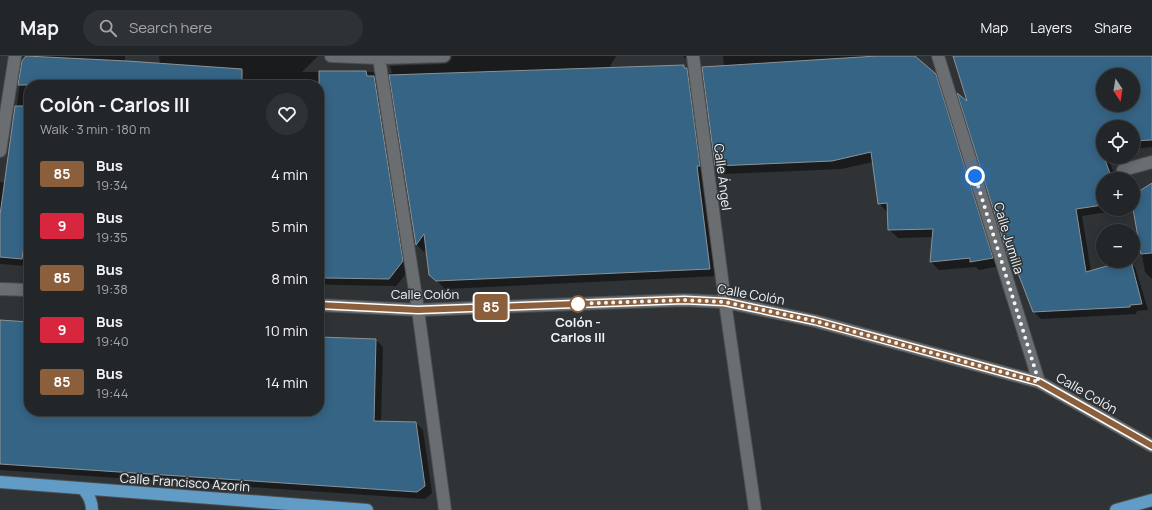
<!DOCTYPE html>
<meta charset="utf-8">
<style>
body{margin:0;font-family:Manrope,sans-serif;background:#2f3234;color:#f1f3f6;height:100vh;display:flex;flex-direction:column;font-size:15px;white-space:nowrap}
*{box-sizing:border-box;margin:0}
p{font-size:13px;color:#a3a5a8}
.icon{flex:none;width:22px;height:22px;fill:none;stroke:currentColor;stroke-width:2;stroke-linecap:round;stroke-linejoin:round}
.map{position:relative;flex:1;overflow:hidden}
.panel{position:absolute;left:24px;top:24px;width:300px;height:336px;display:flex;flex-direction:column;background:#232628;border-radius:16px;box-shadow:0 2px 10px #0003,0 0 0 1px #404345}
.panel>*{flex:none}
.badge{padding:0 8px;border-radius:3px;font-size:14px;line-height:26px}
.needle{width:26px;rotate:168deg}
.tools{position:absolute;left:1096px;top:12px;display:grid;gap:8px}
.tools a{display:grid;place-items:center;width:44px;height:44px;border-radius:50%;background:#232628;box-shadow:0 2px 10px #0003,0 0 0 1px #404345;font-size:20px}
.you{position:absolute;width:20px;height:20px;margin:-10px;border:3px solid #fff;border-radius:50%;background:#1a73e8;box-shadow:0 0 0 6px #1a73e833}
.map>.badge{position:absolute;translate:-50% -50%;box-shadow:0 0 0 2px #fff}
.round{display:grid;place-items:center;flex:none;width:42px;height:42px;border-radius:21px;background:#2f3234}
.head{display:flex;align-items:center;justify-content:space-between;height:68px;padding:0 16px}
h1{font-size:19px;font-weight:700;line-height:30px}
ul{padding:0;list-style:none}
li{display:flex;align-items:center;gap:12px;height:52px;padding:0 16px}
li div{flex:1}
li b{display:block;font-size:15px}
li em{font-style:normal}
li .badge{min-width:44px;font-weight:700;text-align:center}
header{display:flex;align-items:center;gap:24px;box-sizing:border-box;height:56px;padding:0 20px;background:#232628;border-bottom:1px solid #404345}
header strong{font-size:19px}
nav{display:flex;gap:22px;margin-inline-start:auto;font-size:14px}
.search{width:280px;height:36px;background:#2f3234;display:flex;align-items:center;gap:10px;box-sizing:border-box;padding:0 14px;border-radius:22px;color:#a3a5a8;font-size:15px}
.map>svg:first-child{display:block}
.shadow{fill:#0007;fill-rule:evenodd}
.building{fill:#366485;stroke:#8d9295;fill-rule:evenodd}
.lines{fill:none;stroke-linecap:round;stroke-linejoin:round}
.minor-casing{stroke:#4c4f51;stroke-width:14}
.major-casing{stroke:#4c4f51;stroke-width:14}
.minor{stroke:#6a6e71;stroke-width:12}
.major{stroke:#609cc5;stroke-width:12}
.line-casing{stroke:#fff;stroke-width:9}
.line{stroke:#8b5e3c;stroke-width:6}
.walk{stroke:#f2f5f7;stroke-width:4;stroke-dasharray:0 7.2}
.stop-dot{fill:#fff;stroke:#8b5e3c;stroke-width:2}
.labels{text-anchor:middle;stroke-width:3;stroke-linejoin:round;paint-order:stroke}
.street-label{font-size:13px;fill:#f2f5f7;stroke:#2f3336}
.stop-label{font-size:13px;font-weight:bold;fill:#f2f5f7;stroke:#2f3336}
</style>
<header>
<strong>Map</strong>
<div class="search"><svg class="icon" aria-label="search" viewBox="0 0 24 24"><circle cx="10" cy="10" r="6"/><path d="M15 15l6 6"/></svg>Search here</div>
<nav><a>Map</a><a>Layers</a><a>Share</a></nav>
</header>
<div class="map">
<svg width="1152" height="454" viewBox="0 0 1152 454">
<rect width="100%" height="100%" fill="#2f3336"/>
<path class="shadow" d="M28 0H125V6L160 8 159 0H318L302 16H373L381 24 410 213 396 230 338 229 319 228V29H29V210L0 208V126L6 127 23 6Z
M452 0H616L609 12 684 10 694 21 718 220 445 233 430 218 427 192 424 196 416 188 390 17H392L390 10 444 8 448 7 451 4Z
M683 0H690L691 8Z
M723 0H914L944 27 1000 210 979 214 976 211 939 214 931 206 933 181 898 182 889 173 888 156H887L879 147 873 106 841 113 724 118 716 109 724 10Z
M954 0H1152V91L1133 93V71H1103V101H1108L1116 123H1103V153H1125L1082 160 1091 215 1129 205 1135 211 1148 254 1137 255 1136 258 1041 263 1034 256 1014 205 1009 199 969 48ZM1103 19H1133V49H1103Z
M1152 128V223L1145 216 1133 148V140Z
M0 265 29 267V355H319V282L376 284 383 291 381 366 416 367 423 374 432 437 425 443 0 414Z"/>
<path class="building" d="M26 0 127 5 242 13V29H18L22 5Z
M877 0H915L936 18 993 202 970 206V202L930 206 933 173 888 174 887 147 878 148 871 96 832 105 715 110 702 11Z
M953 0H1152V84L1133 85V71H1103V88L1100 89 1103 97V101H1104L1112 123H1103V149L1076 153 1086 216 1124 205H1131L1142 248 1130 249V251L1033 256 1011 199 1008 200 957 37 967 45ZM1103 19H1133V49H1103Z
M684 9V12H687L700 110H697L710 213 436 225 429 219 424 178 416 189 389 19Z
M319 15H366L367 20H374L403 205 389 223 326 222 319 221Z
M15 50H29V154L22 203 0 201V159Z
M1152 127V197L1141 198 1133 153V139Z
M0 264 29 266V355H319V281L376 283 374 365 416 366 425 430 417 436 0 408Z"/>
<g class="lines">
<g class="minor-casing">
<path id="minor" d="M331 0 379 2 444 0
M693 0 725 246 755 454
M938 0 1039 326
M379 2 418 254 445 454
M0 95 15 0
M1123 114 1152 106
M0 233 29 234
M319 249 418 254 684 244 725 246 815 265 1039 326 1152 390"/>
</g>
<g class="major-casing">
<path id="major" d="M0 426 367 454
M83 433C88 438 92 446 92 454
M1116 454 1152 444"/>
</g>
<use href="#minor" class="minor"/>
<use href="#major" class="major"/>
</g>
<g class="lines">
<g class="line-casing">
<path id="line" d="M319 249 418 254 684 244 725 246 815 265 1039 326 1152 390"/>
</g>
<use href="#line" class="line"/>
<path class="walk" d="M578 248H574L684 244 725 246 815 265 1039 326 975 120"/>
</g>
<circle class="stop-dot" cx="578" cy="248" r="8"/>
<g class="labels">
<g class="street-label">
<text transform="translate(723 121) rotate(83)" y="5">Calle Ángel</text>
<text transform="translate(1009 182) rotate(73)" y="5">Calle Jumilla</text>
<text x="425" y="243">Calle Colón</text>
<text transform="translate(751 238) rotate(10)" y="5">Calle Colón</text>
<text transform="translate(1087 337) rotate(30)" y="5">Calle Colón</text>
<text transform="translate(185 426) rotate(4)" y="5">Calle Francisco Azorín</text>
</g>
<g class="stop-label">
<text x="578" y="271">Colón -<tspan x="578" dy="15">Carlos III</tspan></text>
</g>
</g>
</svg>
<div class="tools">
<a><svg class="needle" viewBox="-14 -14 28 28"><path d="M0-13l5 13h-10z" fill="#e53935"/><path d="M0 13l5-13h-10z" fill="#a3a5a8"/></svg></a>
<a><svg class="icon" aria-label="locate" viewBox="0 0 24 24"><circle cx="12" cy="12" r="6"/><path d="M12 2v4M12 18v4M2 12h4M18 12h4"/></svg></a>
<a>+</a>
<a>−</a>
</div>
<div class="you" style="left:975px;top:120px"></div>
<b class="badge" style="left:491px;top:251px;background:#8b5e3c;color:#fff">85</b>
<section class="panel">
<div class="head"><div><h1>Colón - Carlos III</h1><p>Walk · 3 min · 180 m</p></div><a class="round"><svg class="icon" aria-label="heart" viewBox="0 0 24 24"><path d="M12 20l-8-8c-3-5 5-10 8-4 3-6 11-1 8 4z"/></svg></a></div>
<ul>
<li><span class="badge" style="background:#8b5e3c;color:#fff">85</span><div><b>Bus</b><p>19:34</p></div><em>4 min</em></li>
<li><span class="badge" style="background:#d7263d;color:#fff">9</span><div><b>Bus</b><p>19:35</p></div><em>5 min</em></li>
<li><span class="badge" style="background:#8b5e3c;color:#fff">85</span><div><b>Bus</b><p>19:38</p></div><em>8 min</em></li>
<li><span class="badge" style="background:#d7263d;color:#fff">9</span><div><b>Bus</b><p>19:40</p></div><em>10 min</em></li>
<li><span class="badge" style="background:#8b5e3c;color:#fff">85</span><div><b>Bus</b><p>19:44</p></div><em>14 min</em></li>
</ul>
</section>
</div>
